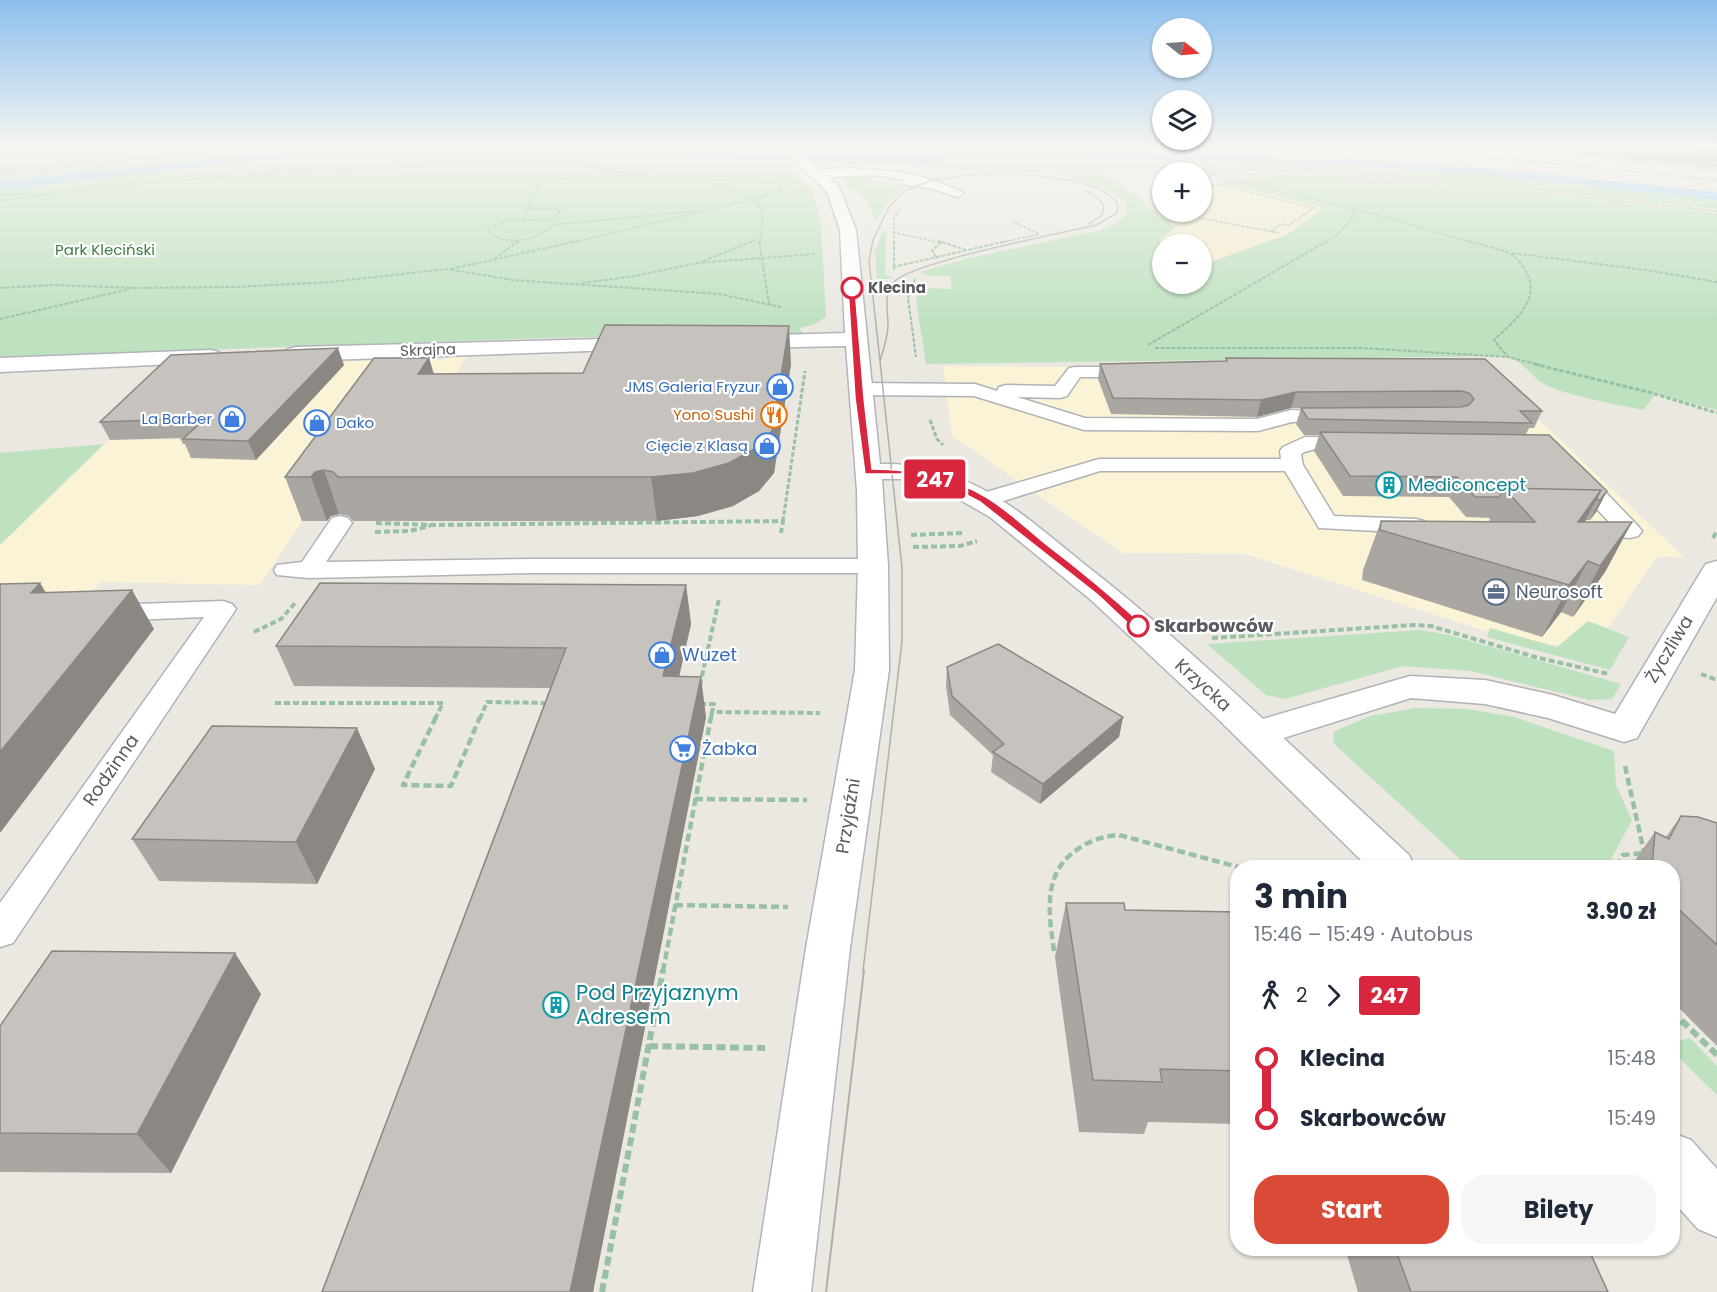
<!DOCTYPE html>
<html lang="pl">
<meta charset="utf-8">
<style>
body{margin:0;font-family:Poppins,sans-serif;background:#f6f6f7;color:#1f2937;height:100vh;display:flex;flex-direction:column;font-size:22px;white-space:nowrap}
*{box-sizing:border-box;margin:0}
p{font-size:20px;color:#747a83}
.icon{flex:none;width:33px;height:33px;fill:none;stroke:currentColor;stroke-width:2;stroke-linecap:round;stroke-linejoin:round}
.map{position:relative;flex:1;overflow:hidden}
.sheet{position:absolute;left:1230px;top:860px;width:450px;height:396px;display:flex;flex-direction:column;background:#fff;border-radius:24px;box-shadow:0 2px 4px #0004}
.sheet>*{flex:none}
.badge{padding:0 12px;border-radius:4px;font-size:21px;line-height:39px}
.needle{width:39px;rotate:107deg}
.buttons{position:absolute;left:1152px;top:18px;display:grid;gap:12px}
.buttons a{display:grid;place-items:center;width:60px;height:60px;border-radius:50%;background:#fff;box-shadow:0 2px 4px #0004;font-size:30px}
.map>.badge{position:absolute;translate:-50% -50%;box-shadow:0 0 0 3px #fff}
.legs{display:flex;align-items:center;gap:9px;height:66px;padding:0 24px;font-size:20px}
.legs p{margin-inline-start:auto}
.head{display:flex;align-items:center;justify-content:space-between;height:102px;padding:0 24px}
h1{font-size:33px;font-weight:700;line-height:45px}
.action{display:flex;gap:12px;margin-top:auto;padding:12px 24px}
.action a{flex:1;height:69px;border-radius:24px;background:#d94a37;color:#fff;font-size:24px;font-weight:700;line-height:69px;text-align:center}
.action a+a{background:#f6f6f7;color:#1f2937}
ul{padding:0 24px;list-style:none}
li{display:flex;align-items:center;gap:21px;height:60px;font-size:22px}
li i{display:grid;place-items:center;width:9px;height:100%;margin:0 8px;background:currentColor}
li i::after{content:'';width:15px;height:15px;margin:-8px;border:4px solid;border-radius:50%;background:#fff}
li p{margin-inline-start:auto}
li:first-child i{background:linear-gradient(#0000 50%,currentColor 0)}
li:last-child i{background:linear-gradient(currentColor 50%,#0000 0)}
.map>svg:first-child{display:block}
.commercial{fill:#faf3d5}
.industrial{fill:#d9d7d2}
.green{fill:#bee1bf}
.sand{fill:#f6eecf}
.water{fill:#a3cff7}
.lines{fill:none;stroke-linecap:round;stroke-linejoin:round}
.stream{fill:#a3cff7;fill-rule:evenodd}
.river{fill:#a3cff7;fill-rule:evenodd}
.lane-casing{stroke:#b1b2b7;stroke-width:3}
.street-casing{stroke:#b1b2b7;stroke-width:3}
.secondary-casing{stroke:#b2b4ba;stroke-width:3}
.path-far5{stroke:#98c0a5;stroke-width:1.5;stroke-dasharray:3 1.5;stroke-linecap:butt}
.path-far4{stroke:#98c0a5;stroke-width:2;stroke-dasharray:4 1.5;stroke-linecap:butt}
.path-far3{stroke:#98c0a5;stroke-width:3;stroke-dasharray:4.5 2;stroke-linecap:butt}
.path-far2{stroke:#98c0a5;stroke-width:4;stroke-dasharray:6 3;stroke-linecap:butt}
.path-far1{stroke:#98c0a5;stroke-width:4.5;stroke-dasharray:8 4;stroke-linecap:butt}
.path{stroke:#98c0a5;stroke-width:6;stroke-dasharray:9 4.5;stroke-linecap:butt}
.lane{fill:#fff;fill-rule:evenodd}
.street{fill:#fff;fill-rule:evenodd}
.secondary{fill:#fff;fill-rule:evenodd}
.tram-far1{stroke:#afafb0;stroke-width:1.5}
.tram{stroke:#afafb0;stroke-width:2}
.wall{fill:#aaa7a3}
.shaded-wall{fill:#8b8884}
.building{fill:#c6c2bd;stroke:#8b8884;stroke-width:1.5}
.line-1{fill:#d7263d;stroke:#fff;stroke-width:1.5}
.stop-1-dot{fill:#fff;stroke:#d7263d;stroke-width:3}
.labels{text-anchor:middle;stroke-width:4.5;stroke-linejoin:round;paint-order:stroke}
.far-park-label{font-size:15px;fill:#3a7d40;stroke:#fff}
.far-stop-label{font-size:15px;font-weight:bold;fill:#595b60;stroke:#fff;text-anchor:start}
.far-street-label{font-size:15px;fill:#595b60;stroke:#fff}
.far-shop-label{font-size:15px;fill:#366cbe;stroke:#fff;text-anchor:end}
.far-food-label{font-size:15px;fill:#c56008;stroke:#fff;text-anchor:end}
.culture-label{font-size:18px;fill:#0d838f;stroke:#fff;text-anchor:start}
.service-label{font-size:18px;fill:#4e5e75;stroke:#fff;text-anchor:start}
.stop-label{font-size:18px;font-weight:bold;fill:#595b60;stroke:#fff;text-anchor:start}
.street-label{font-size:18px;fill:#595b60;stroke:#fff}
.shop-label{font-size:18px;fill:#366cbe;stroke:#fff;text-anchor:start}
.near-culture-label{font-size:21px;fill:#0d838f;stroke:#fff;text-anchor:start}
</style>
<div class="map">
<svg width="1717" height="1292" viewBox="0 0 1717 1292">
<rect width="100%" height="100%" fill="#eae8e0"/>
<path class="commercial" d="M467 356 410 448 341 463 260 585 101 582 64 622 0 624V545L109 440 188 439 341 361 441 360 449 357Z
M943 366 1486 370 1684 557H1657L1599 641 1535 647 1245 554 1122 553 952 436Z"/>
<path class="industrial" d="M1459 146H1717V172Z"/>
<path class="green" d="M0 146H769L813 192 821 225 826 317 813 325 799 328 803 333 543 338 0 357Z
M814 154C1009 158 1205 157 1400 169 1506 175 1612 188 1717 200V209L1406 178 1272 172 1098 169 957 170 926 167 846 165 820 158Z
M1050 173H1097L1123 185 1175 228 1160 241 1169 244H1162V284H1202V257L1213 261 1286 235 1323 209 1214 181 1288 176 1411 182 1717 213V410L1656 394 1643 410C1616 404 1573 397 1548 386 1530 378 1528 362 1503 356L926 364 916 301 920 288 952 289 950 276H928L920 272 970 258 1101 230C1174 202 1076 180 1050 173Z
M853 176 906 186 887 203 876 220 860 191 852 190 840 177Z
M882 233H886L885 274 893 278 877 280 875 251Z
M104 444 0 545V453Z
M1588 621 1629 637 1610 670 1487 637 1490 628 1557 647Z
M1421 630 1449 635 1621 684 1612 699 1590 700 1471 671 1403 666 1285 699 1266 695 1207 644Z
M1416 708 1467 709 1514 717 1614 751 1616 785 1632 820 1607 867H1469L1334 744 1333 732 1370 716Z
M1690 1038 1717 1066V1095L1673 1052V1042Z"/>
<path class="sand" d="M1202 181H1214L1323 208 1286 235 1213 261 1202 257V244H1169L1159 241 1175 228 1171 222 1158 215 1164 212H1202Z"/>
<path class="water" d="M341 146H477C317 149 159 173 0 190V181Z
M572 146H769L777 154Z
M805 146 1347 159 1491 169 1717 192V200C1612 188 1506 175 1400 169 1205 157 1009 158 814 154Z"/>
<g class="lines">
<path class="stream" d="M1428 157H1432L1436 165H1432Z"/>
<path class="river" d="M642 146H945L950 153 945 161 932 164 660 157 647 154Z"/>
<g class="lane-casing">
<path id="lane" d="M846 168 901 172 936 181 964 193 958 197 930 188 905 185 904 180 874 175 818 178 812 174 818 170Z
M1075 367H1135L1141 368 1144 372 1141 376 1135 377H1080L1067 396 1060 398 1017 397 1085 418 1257 419 1291 410 1341 412 1344 416 1341 420 1292 422 1258 431 1084 430 974 396 859 395 852 393 850 389 852 385 859 383 975 384 997 391 999 387 1006 385 1055 386 1069 368Z
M1305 437H1353L1360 439 1363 443 1360 447C1341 452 1319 444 1301 454L1303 465 1334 516 1416 519 1424 521 1428 526 1424 531 1416 533 1319 528 1285 471H1100L984 507 976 505 973 500 976 495 1099 459H1281L1280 451 1283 447Z
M1577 470 1585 471 1638 526 1642 531 1638 536 1630 538 1584 535 1580 530 1584 525 1610 523 1566 476 1569 471Z
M340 516 348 518 352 523 326 562 533 559H873L882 561 885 566 882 571 873 573H533L308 578 277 575 274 570 277 565 302 562 332 518Z
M223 601 232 604 236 609 13 943 0 947V903L204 617 108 621 99 619 95 613 99 607 108 605Z"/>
</g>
<g class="street-casing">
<path id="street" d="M1717 561V597L1637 738 1624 742 1548 718 1485 704 1411 698 1255 747 1242 743 1237 734 1242 725 1410 676 1485 680 1553 695 1615 714 1702 570 1706 564Z"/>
</g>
<g class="secondary-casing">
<path id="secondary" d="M780 146H795L839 187 856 230 880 464C911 463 940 469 968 482 1011 501 1047 534 1083 563 1198 653 1302 757 1409 855L1415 867H1368L1214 715 1091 600 990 517 950 494 925 484 905 479H882L888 566 889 670 850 948 811 1292H753L806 948 855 670 858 566 857 491 846 346 745 348 737 347 734 342 737 337 745 336 845 333 840 230 827 192Z
M640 338 648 339 651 344 648 349 296 361 288 359 285 354 288 349 296 347Z
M211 350 219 352 222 357 219 362 0 372V358Z
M1672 1133 1691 1140 1717 1169V1237L1698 1229 1672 1200Z"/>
</g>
<path class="path-far5" d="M1320 146 1455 154 1717 180
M975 171 1194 172
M1203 173 1367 212 1473 243
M1208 173 1407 180 1717 211
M0 174 259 146
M1202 185H1222L1314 208 1289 225 1282 224 1271 231
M0 195 29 194
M0 201 104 187 234 176 509 162 574 165 644 175 782 184
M529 208 538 184 562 179 635 175
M1196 212 1200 218 1279 233
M524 219 529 208 563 210 549 220H510L488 229 489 233C508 246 537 241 553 225L695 211
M893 232 941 243
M942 242 944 243
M516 243 520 240
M571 243 754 199 727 188 696 180
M749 243 759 239
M760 243 763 213 754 199 788 188
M894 243V219L900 209
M1000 243 1039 234 1013 222
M1324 243 1336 236 1355 215 1350 208"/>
<path class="path-far4" d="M759 241 769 303
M894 241V270
M1468 241C1482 245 1496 248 1509 253 1515 256 1522 264 1525 270 1543 299 1514 321 1494 340L1508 357 1540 365
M942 242 966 250
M1512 253 1646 270 1717 282
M936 257 932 250 942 242 938 241
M494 259 518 241
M703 261 753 241
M893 267 1007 241
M451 269 578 241
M915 279 908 298 916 357
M582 283 635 276 697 263 815 254
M0 288 52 285 137 288 236 287 330 282 447 269 513 280 719 294 781 307
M0 319 130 289
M1148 345 1327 241
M1155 348H1361L1508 357"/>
<path class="path-far3" d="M1534 364 1652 393 1717 413
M930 420 937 439 943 445
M783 521 805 371"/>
<path class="path-far2" d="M376 523 433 525 783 521 781 533
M375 532 410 531 430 526
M911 535 963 533
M1713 538 1717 531
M913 547 960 546 977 541
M254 632 281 619 296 602
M1212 638 1414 625 1431 626 1535 657 1609 674
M1701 674 1717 680
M700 685 719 599
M275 703H443L435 719
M700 704H714L712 712 820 713
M480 719 487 702 548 703
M711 719 712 712"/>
<path class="path-far1" d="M436 717 403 785 451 786 480 717
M1625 766 1644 852
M695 799 807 800
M1617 867 1623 855 1644 853
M675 905 788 907
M1054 951C1049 915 1042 875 1075 851 1088 841 1103 836 1119 835L1238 867
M663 971 711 717"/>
<path class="path" d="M1672 1011 1717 1055
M1672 1024 1683 1021
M649 1046 765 1048
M602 1292 663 970"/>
<use href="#lane" class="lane"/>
<use href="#street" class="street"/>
<use href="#secondary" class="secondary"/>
<path class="tram-far1" d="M1009 174C1038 176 1101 178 1118 204L1117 213 1096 225C1062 233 912 262 894 282 883 295 888 310 888 325 888 337 883 350 880 361L869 261 873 240 889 207 904 191 932 180 968 175Z
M1087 191 1099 199 1104 206 1102 215 1089 224
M863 971 902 641V568L880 361"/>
<path class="tram" d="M826 1292 864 970"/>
</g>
<path class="wall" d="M1577 146H1717V167L1581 155Z
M429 358 434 374 583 373 791 364 774 473 759 491 733 506 698 516 657 521H353L349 516 339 514 331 516 327 521H302L285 477Z
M1226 358 1485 359 1542 411 1534 428H1529L1526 434 1607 491 1596 512 1590 520H1586L1585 522H1632L1605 572 1573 617 1561 612 1542 637 1362 580 1363 570 1381 521H1489L1490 518 1466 517 1449 497 1343 496 1314 451 1319 435H1304L1296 424 1301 408 1456 407 1291 408 1257 417 1111 414 1098 379 1100 364 1225 361Z
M344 365 256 460 191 458 185 444H183L180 438 110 440 100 422Z
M686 585 691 624 679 676 706 717 593 1292H322L550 688 294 686 276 646Z
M947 667 1123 717 1119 737 1040 804 991 772 993 755 950 715 946 686Z
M375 769 317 884 159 881 132 839Z
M1681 816 1717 823V1046L1672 1001V867H1630L1655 832 1666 837Z
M1066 903 1125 910 1238 912V1124L1148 1122 1144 1134 1079 1132 1055 957Z
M261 994 171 1173 0 1172V1026Z
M1345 1248H1588L1608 1292H1358Z"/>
<path class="shaded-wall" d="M789 326 791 364 774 473 759 491 733 506 698 516 657 521 651 477Z
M338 348 344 365 256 460 248 441Z
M429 358 440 397 418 374Z
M1296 392 1291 408 1257 417 1261 400Z
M324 470 339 514 331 516 327 521 311 477 315 472Z
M1601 490 1576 539 1578 522Z
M1607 491 1596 512 1590 520 1600 500Z
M1632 522 1605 572 1573 617 1600 566Z
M1588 561 1561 612 1542 637 1569 585Z
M40 583 64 622 31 593Z
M686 585 691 624 670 717 663 676Z
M132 590 154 629 0 833V752Z
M701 677 706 717 593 1292H570Z
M1123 717 1119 737 1040 804 1043 784Z
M357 728 375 769 317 884 296 842Z
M235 953 261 994 171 1173 137 1134Z"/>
<path class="building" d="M1668 146H1717V150Z
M605 325 789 326 772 431 756 448 729 463 693 473 651 477H338L333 472 324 470 315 472 311 477H285L374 358H429L418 374 583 373Z
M338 348 248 441 183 439 198 425H174L181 419 100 422 171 355Z
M1226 358 1485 359 1542 411H1520L1532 423 1308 419 1301 408 1461 407 1469 405 1474 399 1469 393 1461 391 1296 392 1261 400 1113 398 1100 364 1227 361Z
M1320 432 1549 435 1607 491 1600 500H1596L1601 490 1504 488 1499 497H1475L1457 477 1350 476Z
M1504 488 1601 490 1578 522H1632L1600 566 1588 561 1569 585 1380 530 1381 521 1535 522Z
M40 583 31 593 132 590 0 752V584Z
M320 583 686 585 663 676 701 677 570 1292H322L566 648 276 646Z
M998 644 1123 717 1043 784 993 752 1004 744 952 696 947 667Z
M212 726 357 728 296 842 132 839Z
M1681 816 1698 817 1717 823V945L1672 903V867H1652L1655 832 1669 839Z
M1066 903H1124L1125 910 1238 912V1071L1160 1069 1162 1082 1093 1080Z
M52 951 235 953 137 1134 0 1133V1026Z
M1395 1248H1588L1608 1292H1411Z"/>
<linearGradient id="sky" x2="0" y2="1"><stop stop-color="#8cbfee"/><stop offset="0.45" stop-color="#f6f5f1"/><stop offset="1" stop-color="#f6f5f1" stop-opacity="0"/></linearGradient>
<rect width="1717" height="327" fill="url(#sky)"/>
<path class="line-1" d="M852 286 855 288 864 398 872 469C913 469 951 476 986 497 1008 510 1027 529 1047 545 1080 570 1111 596 1142 624V629H1134L1098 595 980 502 957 490 923 478 905 474H865L855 398 848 288Z"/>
<defs>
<g id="shop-ring" transform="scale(1.35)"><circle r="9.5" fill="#fff" stroke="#3f7fe0" stroke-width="1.5"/><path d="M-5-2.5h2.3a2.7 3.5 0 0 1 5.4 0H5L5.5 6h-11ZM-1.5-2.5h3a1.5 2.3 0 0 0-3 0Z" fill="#3f7fe0"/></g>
<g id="restaurant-ring" transform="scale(1.35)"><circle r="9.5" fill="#fff" stroke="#e8710a" stroke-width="1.5"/><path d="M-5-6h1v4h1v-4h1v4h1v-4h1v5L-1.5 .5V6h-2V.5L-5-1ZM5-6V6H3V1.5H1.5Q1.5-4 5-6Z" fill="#e8710a"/></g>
<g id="building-ring" transform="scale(1.35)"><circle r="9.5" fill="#fff" stroke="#0f9aa8" stroke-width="1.5"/><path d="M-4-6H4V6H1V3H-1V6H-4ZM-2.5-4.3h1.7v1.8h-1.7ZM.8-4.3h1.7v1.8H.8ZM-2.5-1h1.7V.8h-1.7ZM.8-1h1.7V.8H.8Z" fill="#0f9aa8"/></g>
<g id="office-ring" transform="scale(1.35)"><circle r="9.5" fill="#fff" stroke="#5c6f8a" stroke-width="1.5"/><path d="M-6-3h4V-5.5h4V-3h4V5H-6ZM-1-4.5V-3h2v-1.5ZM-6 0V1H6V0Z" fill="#5c6f8a"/></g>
<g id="supermarket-ring" transform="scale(1.35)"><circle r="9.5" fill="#fff" stroke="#3f7fe0" stroke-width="1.5"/><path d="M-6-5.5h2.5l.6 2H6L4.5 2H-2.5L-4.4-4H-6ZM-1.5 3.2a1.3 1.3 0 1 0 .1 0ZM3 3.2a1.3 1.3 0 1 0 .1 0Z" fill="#3f7fe0"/></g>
</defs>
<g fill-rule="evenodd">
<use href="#shop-ring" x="780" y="387"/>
<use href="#restaurant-ring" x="774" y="415"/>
<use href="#shop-ring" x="232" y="419"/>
<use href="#shop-ring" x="317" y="423"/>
<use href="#shop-ring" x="767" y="446"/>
<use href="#building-ring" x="1389" y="485"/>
<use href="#office-ring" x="1496" y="592"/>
<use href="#shop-ring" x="662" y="655"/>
<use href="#supermarket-ring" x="683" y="749"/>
<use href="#building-ring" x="556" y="1005"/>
</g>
<g class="stop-1-dot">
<circle cx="852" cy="288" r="10"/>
<circle cx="1138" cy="626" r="10"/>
</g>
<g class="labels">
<g class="far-park-label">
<text x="105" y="255">Park Kleciński</text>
</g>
<g class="far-stop-label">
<text x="868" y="293">Klecina</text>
</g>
<g class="far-street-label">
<text transform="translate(428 350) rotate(-2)" y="5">Skrajna</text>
</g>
<g class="far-shop-label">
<text x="760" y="392">JMS Galeria Fryzur</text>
<text x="212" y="424">La Barber</text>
<text x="336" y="428" text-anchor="start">Dako</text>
<text x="748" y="451">Cięcie z Klasą</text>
</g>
<g class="far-food-label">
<text x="754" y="420">Yono Sushi</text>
</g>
<g class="culture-label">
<text x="1408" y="491">Mediconcept</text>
</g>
<g class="service-label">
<text x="1516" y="598">Neurosoft</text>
</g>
<g class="stop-label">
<text x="1154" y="632">Skarbowców</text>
</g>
<g class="street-label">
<text transform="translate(1669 649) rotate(-59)" y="6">Życzliwa</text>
<text transform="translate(1203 685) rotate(42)" y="6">Krzycka</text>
<text transform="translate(111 770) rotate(-55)" y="6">Rodzinna</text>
<text transform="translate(848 816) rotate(-81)" y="6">Przyjaźni</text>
</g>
<g class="shop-label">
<text x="682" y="661">Wuzet</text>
<text x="702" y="755">Żabka</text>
</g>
<g class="near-culture-label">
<text x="576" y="1000">Pod Przyjaznym<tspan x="576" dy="24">Adresem</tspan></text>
</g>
</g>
</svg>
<div class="buttons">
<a><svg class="needle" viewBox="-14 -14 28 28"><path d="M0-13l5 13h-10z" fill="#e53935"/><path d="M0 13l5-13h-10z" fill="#747a83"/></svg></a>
<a><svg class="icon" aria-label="layers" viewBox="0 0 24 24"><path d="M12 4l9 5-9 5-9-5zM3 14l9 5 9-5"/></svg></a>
<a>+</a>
<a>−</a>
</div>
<b class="badge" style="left:935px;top:479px;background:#d7263d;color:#fff">247</b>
<section class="sheet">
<div class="head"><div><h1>3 min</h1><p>15:46 – 15:49 · Autobus</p></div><b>3.90 zł</b></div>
<div class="legs"><svg class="icon" aria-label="walk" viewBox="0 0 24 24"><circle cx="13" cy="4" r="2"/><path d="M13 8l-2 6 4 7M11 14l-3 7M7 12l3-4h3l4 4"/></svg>2<svg class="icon" aria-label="forward" viewBox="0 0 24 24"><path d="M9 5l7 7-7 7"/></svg><b class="badge" style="background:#d7263d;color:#fff">247</b></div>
<ul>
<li><i style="color:#d7263d"></i><b>Klecina</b><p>15:48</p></li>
<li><i style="color:#d7263d"></i><b>Skarbowców</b><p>15:49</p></li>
</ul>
<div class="action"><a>Start</a><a>Bilety</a></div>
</section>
</div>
